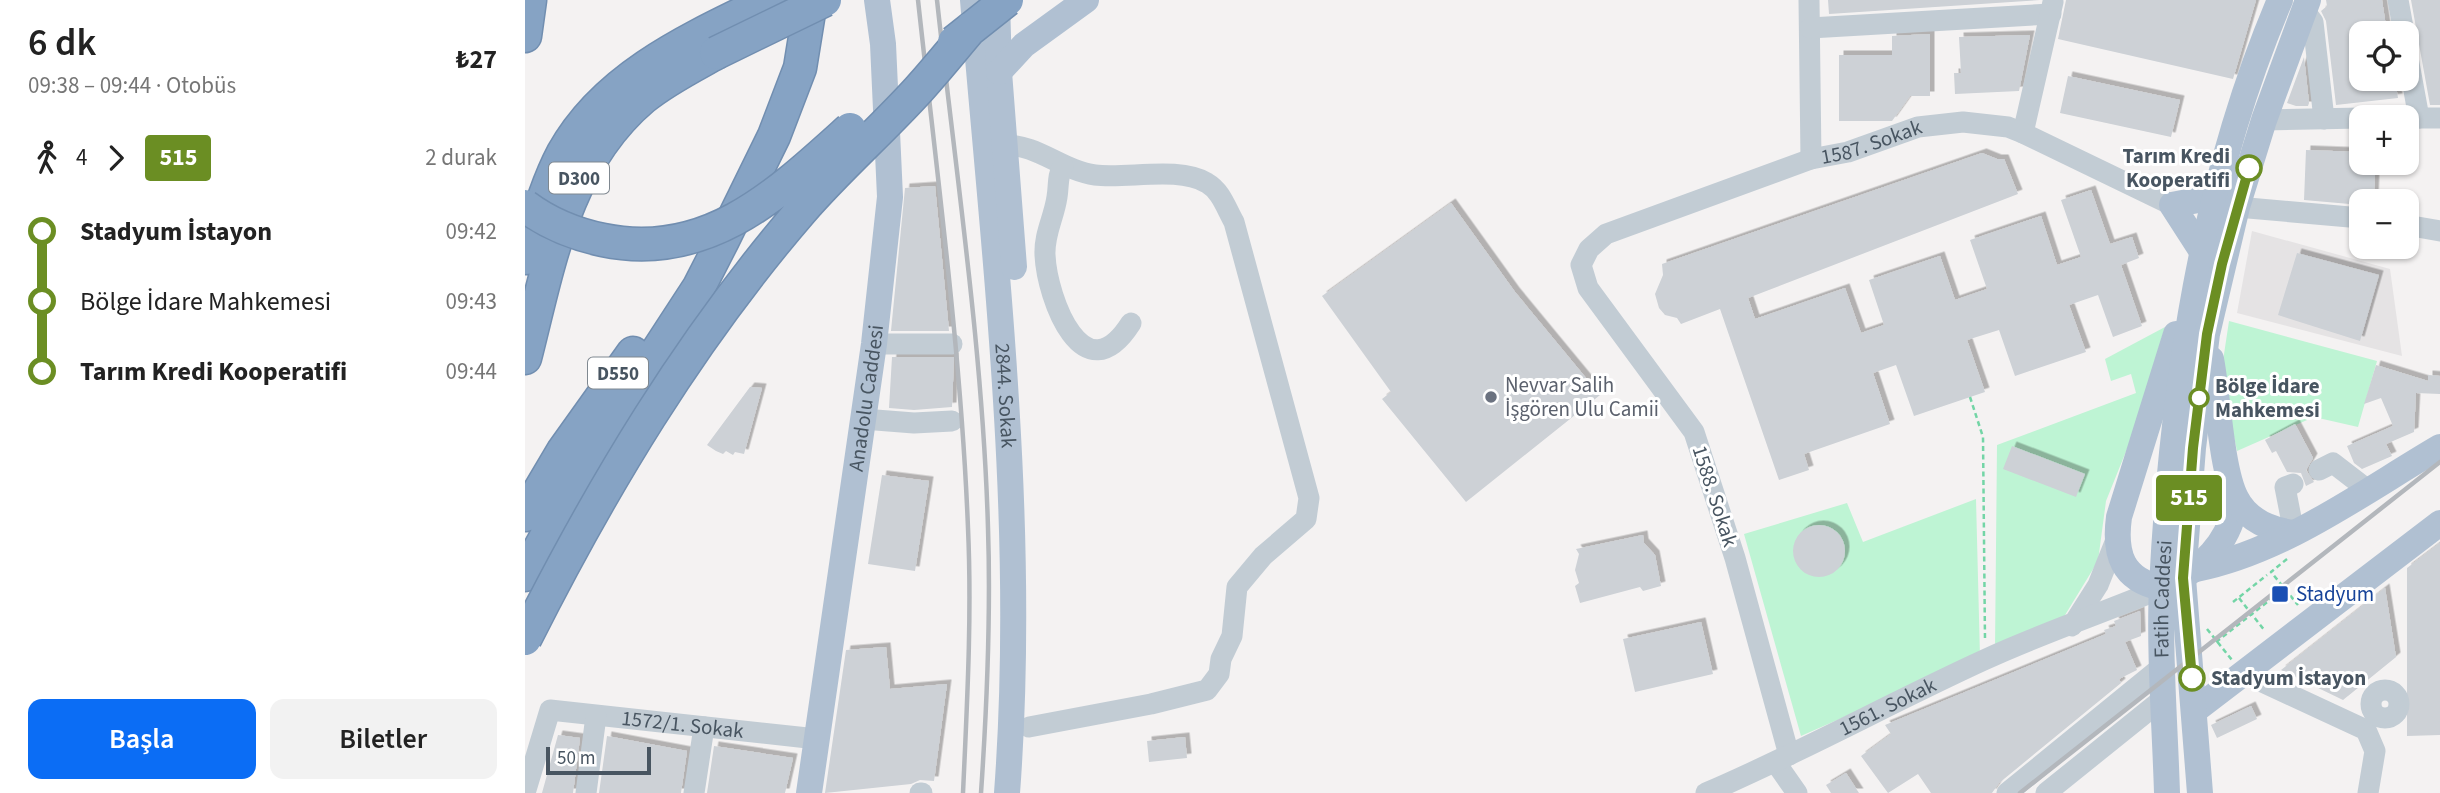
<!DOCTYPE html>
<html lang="tr">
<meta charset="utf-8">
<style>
body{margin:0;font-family:"Source Sans 3",sans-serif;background:#f2f2f2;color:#222;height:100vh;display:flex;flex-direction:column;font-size:26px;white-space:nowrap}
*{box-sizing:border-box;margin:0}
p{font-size:23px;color:#767676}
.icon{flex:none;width:38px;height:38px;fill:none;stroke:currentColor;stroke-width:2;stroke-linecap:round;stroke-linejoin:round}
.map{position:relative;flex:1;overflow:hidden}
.side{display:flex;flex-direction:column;background:#fff;width:525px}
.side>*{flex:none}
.badge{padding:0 14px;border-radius:5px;font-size:24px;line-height:46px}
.controls{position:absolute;left:1824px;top:21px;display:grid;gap:14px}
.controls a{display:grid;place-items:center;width:70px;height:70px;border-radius:14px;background:#fff;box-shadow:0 2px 5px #0004;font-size:35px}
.scale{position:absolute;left:21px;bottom:18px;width:105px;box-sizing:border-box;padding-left:7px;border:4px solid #485561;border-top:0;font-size:19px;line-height:24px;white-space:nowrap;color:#485561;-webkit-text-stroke:5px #fff;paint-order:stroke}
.map>.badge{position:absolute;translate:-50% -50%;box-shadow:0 0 0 4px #fff}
.legs{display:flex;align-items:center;gap:10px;height:77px;padding:0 28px;font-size:23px}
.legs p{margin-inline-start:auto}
.summary{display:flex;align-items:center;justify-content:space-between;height:119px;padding:0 28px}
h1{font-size:38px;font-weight:600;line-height:52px}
.cta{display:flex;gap:14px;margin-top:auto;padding:14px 28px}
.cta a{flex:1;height:80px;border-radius:14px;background:#0b6df5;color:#fff;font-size:28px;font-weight:600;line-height:80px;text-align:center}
.cta a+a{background:#f2f2f2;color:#222}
ul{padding:0 28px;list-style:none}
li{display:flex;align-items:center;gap:24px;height:70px;font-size:26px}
li i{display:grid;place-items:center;width:10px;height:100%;margin:0 9px;background:currentColor}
li i::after{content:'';width:18px;height:18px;margin:-9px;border:5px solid;border-radius:50%;background:#fff}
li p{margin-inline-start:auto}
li:first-child i{background:linear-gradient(#0000 50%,currentColor 0)}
li:last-child i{background:linear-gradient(currentColor 50%,#0000 0)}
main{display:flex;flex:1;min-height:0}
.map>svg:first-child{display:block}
.education{fill:#e5e3e4}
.green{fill:#bef4d4}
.building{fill:#cdd1d6;filter:url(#shadow)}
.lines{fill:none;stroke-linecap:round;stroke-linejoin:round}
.highway-casing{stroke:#718eb0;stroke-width:35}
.path{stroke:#73d5a6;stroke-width:2.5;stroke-dasharray:5 3.5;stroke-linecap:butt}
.minor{stroke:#c2ccd4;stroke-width:21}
.major{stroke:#b0c0d2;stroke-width:26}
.highway{stroke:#86a3c4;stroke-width:32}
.rail{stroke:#b3b7bc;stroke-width:4.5}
.highway-bridge-casing{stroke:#718eb0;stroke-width:35;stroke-linecap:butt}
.highway-bridge{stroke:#86a3c4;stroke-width:32}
.line-1-casing{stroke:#fff;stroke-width:16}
.line-1{stroke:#6b8e23;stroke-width:10}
.stop-1-dot{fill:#fff;stroke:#6b8e23;stroke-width:3.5}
.worship-dot{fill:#6b7280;stroke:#fff;stroke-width:2.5}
.transit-dot{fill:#1a4fb4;stroke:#fff;stroke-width:2.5}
.labels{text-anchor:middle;stroke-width:6;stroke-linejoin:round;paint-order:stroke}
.shield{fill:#fff;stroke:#7f8890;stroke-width:2}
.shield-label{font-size:19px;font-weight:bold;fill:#485561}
.street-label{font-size:21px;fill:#485561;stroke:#fff}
.stop-label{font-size:21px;font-weight:bold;fill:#485561;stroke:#fff;text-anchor:start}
.worship-label{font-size:21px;fill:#5b616d;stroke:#fff;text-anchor:start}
.transit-label{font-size:21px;fill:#164399;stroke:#fff;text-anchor:start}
</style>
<main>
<section class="side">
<div class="summary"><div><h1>6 dk</h1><p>09:38 – 09:44 · Otobüs</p></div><b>₺27</b></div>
<div class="legs"><svg class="icon" aria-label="walk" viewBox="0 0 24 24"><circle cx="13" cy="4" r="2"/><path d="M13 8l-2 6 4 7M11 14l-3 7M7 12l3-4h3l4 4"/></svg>4<svg class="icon" aria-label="forward" viewBox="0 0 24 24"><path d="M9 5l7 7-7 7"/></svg><b class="badge" style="background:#6b8e23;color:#fff">515</b><p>2 durak</p></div>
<ul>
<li><i style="color:#6b8e23"></i><b>Stadyum İstayon</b><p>09:42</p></li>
<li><i style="color:#6b8e23"></i><span>Bölge İdare Mahkemesi</span><p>09:43</p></li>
<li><i style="color:#6b8e23"></i><b>Tarım Kredi Kooperatifi</b><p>09:44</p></li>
</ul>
<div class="cta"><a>Başla</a><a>Biletler</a></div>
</section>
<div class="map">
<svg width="1915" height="793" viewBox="0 0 1915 793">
<defs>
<filter id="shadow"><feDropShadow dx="4.5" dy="-4.5" stdDeviation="0" flood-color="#0004"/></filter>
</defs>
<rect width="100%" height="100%" fill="#f4f2f2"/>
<path class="education" d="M1727 231 1865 269 1877 356 1712 313Z"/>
<path class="green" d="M1704 321 1852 361 1833 427 1789 417 1712 451 1696 374Z
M1640 327 1606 439 1581 501 1573 561 1537 620 1470 650 1472 445 1611 393 1606 374 1586 381 1580 359Z
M1451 499 1455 657 1276 736 1219 534 1322 503 1338 542Z"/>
<path class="building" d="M1303 0H1515L1304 14Z
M1541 0H1731L1708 79 1533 39Z
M1801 0H1857L1862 33H1836V79H1870L1873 98 1811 105 1801 21 1796 11 1802 6Z
M1886 0H1915V105H1905Z
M1405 34V96H1385L1367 121H1314V55H1367V36Z
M1505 35 1494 91 1430 94 1429 73H1436L1434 37Z
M1779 57 1784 103 1783 106H1771L1762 103Z
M1543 76 1655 100 1646 137 1535 113Z
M1781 150 1835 152 1834 175H1850L1849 201H1836V205L1779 200Z
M1457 153 1472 159H1479L1493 194 1223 298 1230 319 1320 288 1336 333 1359 325 1344 280 1415 256 1430 300 1462 289 1445 240 1516 216 1532 265 1556 257 1536 200 1566 190 1585 244 1607 237 1614 258 1596 265 1617 326 1588 337 1573 295 1544 305 1561 352 1490 376 1474 330 1442 340 1460 392 1389 416 1371 365 1348 373 1365 424 1279 454 1284 470 1254 480 1195 309 1156 324 1152 318 1140 315 1134 308 1130 294 1138 275 1137 264Z
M410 186 424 331H366L380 188Z
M926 203 990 292 1075 395 941 502 857 399 866 392 797 296Z
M1772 253 1854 275 1835 341 1753 315Z
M367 357H429L427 407 389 410 364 408Z
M1851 365 1903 381V375L1915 376V394L1891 393 1889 432 1861 444 1867 456 1837 469 1829 463 1822 446 1868 426 1856 398 1839 404Z
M225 387 237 388 219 454 210 452 208 455 201 451 198 454 191 451 182 445Z
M1770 424 1788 458 1781 470 1789 482 1781 486 1776 473 1762 472 1751 451 1747 453 1740 440Z
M1487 446 1560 474 1551 497 1478 469Z
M357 475 404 481 390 571 343 564Z
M1268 551a26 26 0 1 1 52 0a26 26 0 1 1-52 0Z
M1118 535 1119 543 1130 555 1136 586 1118 591 1115 587 1055 603 1050 586 1054 583 1050 570 1054 554 1051 549Z
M1915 543V735L1882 736V568Z
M1860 588 1871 657 1818 700 1756 670Z
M1615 611 1616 636 1600 642 1612 670 1594 679 1596 683 1474 783 1467 793H1406L1393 774 1363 793 1336 756 1366 734 1360 725 1581 634 1579 630 1591 626 1589 621Z
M1176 622 1188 674 1110 692 1098 639Z
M361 647 365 689 422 684 409 781 395 780 386 784 300 793 321 650Z
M1726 706 1732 719 1692 738 1686 725Z
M33 735 55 738 48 793H17Z
M82 736 162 751 156 793H74Z
M660 737 662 758 624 762 622 741Z
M189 746 268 758 260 793H182Z
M1321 773 1334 793H1306L1301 785Z"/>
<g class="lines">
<g class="highway-casing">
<path id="highway" d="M0 36 5 0
M0 258C11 223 21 185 38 153 81 75 169 37 245 0
M0 358C24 264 40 164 118 98 140 80 166 67 191 53
M0 515 38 451 108 353
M0 575 73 442 174 287 198 240 249 136 275 68 286 0"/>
</g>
<path class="path" d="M1445 397 1458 437 1460 640
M1762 559 1746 572 1773 605
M1714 598 1740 631
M1708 602 1742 575
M1682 629 1707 660
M1691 642 1759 589"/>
<g class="minor">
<path d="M1284 0 1286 159"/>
<path d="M1873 0 1879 33"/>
<path d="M1779 10 1788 22 1799 119"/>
<path d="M1285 28 1526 14"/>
<path d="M1881 47 1894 118"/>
<path d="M1881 118H1915"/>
<path d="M1739 120 1836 118"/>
<path d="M1498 133 1528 2"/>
<path d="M479 145C512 144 538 171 570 175 602 179 654 166 682 183 696 191 701 208 709 222L784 498 781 519 738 556 712 587 707 636 696 659 694 674 682 690 626 704 504 727"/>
<path d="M538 166C532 176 534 186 532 197 529 218 519 233 520 255 522 299 559 397 606 323"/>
<path d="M1712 207 1836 218"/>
<path d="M1881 225 1915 231"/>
<path d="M349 344H427"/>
<path d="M338 419 389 423 427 421"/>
<path d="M1794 470 1808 463 1843 490"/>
<path d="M1768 484 1760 487 1769 533"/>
<path d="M1547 626 1573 585 1591 540"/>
<path d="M1718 673 1841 730 1850 751 1843 793"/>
<circle cx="1860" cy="704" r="14"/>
<path id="s1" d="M1264 755 1210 558 1169 432 1063 288 1056 265 1064 249 1081 234 1286 159 1323 152 1393 127 1438 122 1483 127 1498 133 1647 205"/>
<path d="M1251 763 1272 793"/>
<path id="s2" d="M0 793 25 710 292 739"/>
<path d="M61 793 71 716"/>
<path d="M169 793 179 727"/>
<path d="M395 793H397"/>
<path id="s3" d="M1181 793C1275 753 1365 703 1459 660 1517 633 1578 613 1637 588"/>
<path d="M1482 793 1639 665"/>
<path d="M1521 793 1639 698"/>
</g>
<g class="major">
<path id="s4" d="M448 0C470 265 502 527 482 793"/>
<path d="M472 0 474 72 489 267"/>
<path d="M474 72 499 45 561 0"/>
<path d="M1678 253 1647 205 1678 199 1693 189"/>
<path d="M1651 334 1594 517C1589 554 1597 580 1637 588 1676 569 1706 544 1711 499"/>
<path d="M1686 359C1693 395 1696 469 1711 498 1722 520 1746 530 1769 533"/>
<path d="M1671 569C1760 551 1838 492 1915 447"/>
<path d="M1669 711 1915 523"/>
<path id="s5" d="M284 793 349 344 365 197 358 44 352 0"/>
<path id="s6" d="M1642 793C1640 726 1634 652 1637 586 1647 389 1677 183 1755 0"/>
<path d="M1675 793 1658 578 1668 448 1682 334 1712 207 1739 120 1783 0"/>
</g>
<use href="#highway" class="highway"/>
<path class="rail" d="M393 0C412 175 436 352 443 528 447 616 442 705 438 793
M412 0C431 175 458 352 463 528 466 617 462 705 456 793
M1495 793 1915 462"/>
<g class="highway-bridge-casing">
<path id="highway-bridge" d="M429 42 482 0
M191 53 300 0
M0 206C24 224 49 234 78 240 182 262 253 194 325 129
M0 639C77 486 164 341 276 211 313 168 356 131 394 89 412 69 429 48 446 28"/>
</g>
<use href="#highway-bridge" class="highway-bridge"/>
</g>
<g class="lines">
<g class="line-1-casing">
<path id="line-1" d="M1667 678 1658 578 1668 448 1682 334 1697 264 1724 168"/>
</g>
<use href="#line-1" class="line-1"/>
</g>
<g class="stop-1-dot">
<circle cx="1724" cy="168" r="12"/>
<circle cx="1674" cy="398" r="9"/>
<circle cx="1667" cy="678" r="12"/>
</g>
<circle class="worship-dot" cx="966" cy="397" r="7"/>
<rect class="transit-dot" x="1746" y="585" width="18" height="18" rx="3.5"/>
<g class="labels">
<g class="shield">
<rect x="24" y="162.5" width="60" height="31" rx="5"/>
<rect x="63" y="357.5" width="60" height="31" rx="5"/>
</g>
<g class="shield-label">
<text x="54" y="185">D300</text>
<text x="93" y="380">D550</text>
</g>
<g class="street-label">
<text dy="7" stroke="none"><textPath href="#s1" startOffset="861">1587. Sokak</textPath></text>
<text dy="7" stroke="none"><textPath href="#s4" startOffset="397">2844. Sokak</textPath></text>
<text dy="7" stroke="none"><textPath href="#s5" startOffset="399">Anadolu Caddesi</textPath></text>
<text transform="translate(1190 496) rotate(72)" y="7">1588. Sokak</text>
<text dy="7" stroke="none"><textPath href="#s6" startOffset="194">Fatih Caddesi</textPath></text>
<text dy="7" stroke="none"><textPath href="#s3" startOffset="201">1561. Sokak</textPath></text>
<text dy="7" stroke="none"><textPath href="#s2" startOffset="220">1572/1. Sokak</textPath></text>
</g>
<g class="stop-label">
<text x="1705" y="163" text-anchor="end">Tarım Kredi<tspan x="1705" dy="24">Kooperatifi</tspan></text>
<text x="1690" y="393">Bölge İdare<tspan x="1690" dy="24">Mahkemesi</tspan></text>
<text x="1686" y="685">Stadyum İstayon</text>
</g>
<g class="worship-label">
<text x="980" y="392">Nevvar Salih<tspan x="980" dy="24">İşgören Ulu Camii</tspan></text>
</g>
<g class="transit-label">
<text x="1771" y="601">Stadyum</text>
</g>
</g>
</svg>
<div class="controls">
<a><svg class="icon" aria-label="locate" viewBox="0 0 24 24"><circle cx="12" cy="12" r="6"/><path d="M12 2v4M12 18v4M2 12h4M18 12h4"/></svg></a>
<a>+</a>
<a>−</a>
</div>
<div class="scale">50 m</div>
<b class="badge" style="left:1664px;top:498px;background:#6b8e23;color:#fff">515</b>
</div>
</main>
